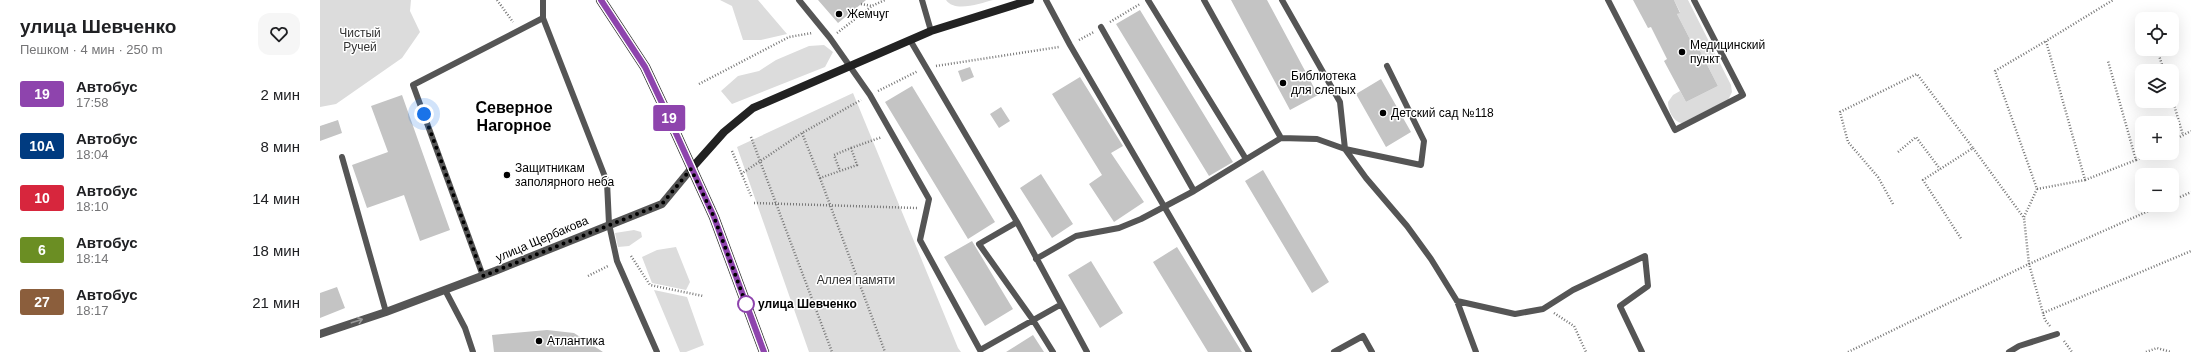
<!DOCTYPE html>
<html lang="ru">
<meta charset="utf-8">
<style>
body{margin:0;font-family:Helvetica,sans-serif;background:#f6f6f6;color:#202124;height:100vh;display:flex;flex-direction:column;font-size:15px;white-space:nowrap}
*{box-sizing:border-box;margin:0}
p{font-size:13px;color:#757577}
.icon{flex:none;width:22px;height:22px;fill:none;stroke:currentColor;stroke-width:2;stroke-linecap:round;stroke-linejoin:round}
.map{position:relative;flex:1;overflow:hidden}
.panel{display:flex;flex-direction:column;background:#fff;width:320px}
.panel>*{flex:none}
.badge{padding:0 8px;border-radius:3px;font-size:14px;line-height:26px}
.buttons{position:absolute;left:1815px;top:12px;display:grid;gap:8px}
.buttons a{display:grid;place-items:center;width:44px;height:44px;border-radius:8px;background:#fff;box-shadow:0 4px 16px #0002;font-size:20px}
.you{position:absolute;width:20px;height:20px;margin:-10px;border:3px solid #fff;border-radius:50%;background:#1a73e8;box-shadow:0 0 0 6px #1a73e833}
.map>.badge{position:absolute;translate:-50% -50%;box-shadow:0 0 0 2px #fff}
.round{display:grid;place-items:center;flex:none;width:42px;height:42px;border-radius:12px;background:#f6f6f6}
.overview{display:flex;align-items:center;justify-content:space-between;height:68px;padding:0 20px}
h1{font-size:19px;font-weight:800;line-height:30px}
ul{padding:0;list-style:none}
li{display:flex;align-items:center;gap:12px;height:52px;padding:0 20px}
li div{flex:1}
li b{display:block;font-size:15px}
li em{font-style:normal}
li .badge{min-width:44px;font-weight:700;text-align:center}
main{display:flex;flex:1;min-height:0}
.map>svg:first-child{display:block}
.green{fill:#dcdcdc}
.building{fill:#c4c4c4}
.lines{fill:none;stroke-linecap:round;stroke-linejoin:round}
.primary-casing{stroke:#dbdbdb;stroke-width:11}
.path{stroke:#777;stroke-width:2.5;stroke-dasharray:1 2;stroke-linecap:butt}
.lane{stroke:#555;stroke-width:6}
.street{stroke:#555;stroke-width:8}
.secondary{stroke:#222;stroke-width:8}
.primary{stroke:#000;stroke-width:10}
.oneway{stroke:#999}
.line-casing{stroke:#fff;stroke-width:9}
.line{stroke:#8e44ad;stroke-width:6}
.walk{stroke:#000;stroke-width:4;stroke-dasharray:0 7.2}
.poi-dot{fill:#000;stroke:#fff;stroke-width:1.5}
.stop-dot{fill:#fff;stroke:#8e44ad;stroke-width:2}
.labels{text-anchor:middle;stroke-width:3;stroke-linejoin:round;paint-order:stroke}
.poi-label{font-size:12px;fill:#000;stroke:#fff;text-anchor:start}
.park-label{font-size:12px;fill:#333;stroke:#fff}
.street-label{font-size:12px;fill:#000;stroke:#fff}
.stop-label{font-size:12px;font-weight:bold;fill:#000;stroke:#fff;text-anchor:start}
.district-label{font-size:16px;font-weight:bold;fill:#000;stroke:#fff}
</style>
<main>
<section class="panel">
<div class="overview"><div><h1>улица Шевченко</h1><p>Пешком · 4 мин · 250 m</p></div><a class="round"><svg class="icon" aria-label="heart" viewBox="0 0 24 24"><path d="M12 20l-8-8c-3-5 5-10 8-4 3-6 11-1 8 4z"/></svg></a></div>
<ul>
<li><span class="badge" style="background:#8e44ad;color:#fff">19</span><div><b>Автобус</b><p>17:58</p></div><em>2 мин</em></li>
<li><span class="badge" style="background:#003b80;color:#fff">10А</span><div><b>Автобус</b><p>18:04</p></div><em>8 мин</em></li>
<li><span class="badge" style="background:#d7263d;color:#fff">10</span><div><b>Автобус</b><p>18:10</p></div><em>14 мин</em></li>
<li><span class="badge" style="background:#6b8e23;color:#fff">6</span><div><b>Автобус</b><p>18:14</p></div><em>18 мин</em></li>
<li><span class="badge" style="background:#8b5e3c;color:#fff">27</span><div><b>Автобус</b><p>18:17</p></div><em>21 мин</em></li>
</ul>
</section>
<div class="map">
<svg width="1871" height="352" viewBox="0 0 1871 352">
<rect width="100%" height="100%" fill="#fff"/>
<path class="green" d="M0 0H91L90 11 100 32 82 58 16 104 0 107Z
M400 0H438L467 34 441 40H423L412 6Z
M626 0H673C661 3 635 13 626 0Z
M1354 0H1368L1411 85 1412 92 1408 100 1362 123C1353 122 1348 110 1348 102L1353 95 1360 91 1366 102 1398 86 1376 43 1373 45 1357 14 1360 12Z
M504 45 513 52 505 67 412 104 401 91 418 76 439 71 456 60 489 46Z
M533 93 638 348 641 352H489L417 147Z
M314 230 321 232 322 237 309 246 298 247 295 233Z
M356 247 370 282 366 290 332 283 322 257 337 250Z
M334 290 367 297 384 345 366 352H360Z"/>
<path class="building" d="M498 0H546L518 23Z
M911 0H947L998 95 970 110Z
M1313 0H1354L1360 13 1357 14 1373 45 1376 43 1398 86 1366 102 1344 61 1347 59 1331 27 1328 28Z
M820 10 913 162 889 176 796 24Z
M650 67 654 77 642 82 638 71Z
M760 77 803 146 791 153 824 202 794 222 769 184 782 175 732 94Z
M1061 79 1091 132 1066 147 1036 94Z
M592 86 675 222 648 239 565 102Z
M82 95 130 230 100 241 84 195 47 208 32 165 68 152 51 106Z
M681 107 690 121 679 128 670 114Z
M18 120 22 133 0 141V126Z
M943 170 1009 282 992 293 925 181Z
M721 174 753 224 732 238 700 188Z
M652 241 693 309 665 326 624 257Z
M857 247 922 352H888L833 262Z
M771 261 803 313 780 328 748 275Z
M17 287 25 308 0 318V293Z
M227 330 254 333 283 352H174L172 335Z
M713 335 724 352H686Z"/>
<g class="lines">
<g class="primary-casing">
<path id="primary" d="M281 0 325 67 349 118 394 217 444 352"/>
</g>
<path class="path" d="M177 0 193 22
M541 4 552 6 565 0
M790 22 820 4
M517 33 552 6
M759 40 774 32
M1837 49 1844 71
M616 66 739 47
M379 84 469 37 492 33
M558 91 598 71
M1852 98 1863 135
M482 133 500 178 537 165 531 148 514 155 520 171
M431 137 512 352
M1852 141 1871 131
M531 148 562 137
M412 151 432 198
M1578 152 1596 137 1620 169
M1816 160 1829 153
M421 174 482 133 541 100
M500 178 565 352
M1765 180 1816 160 1788 61
M1717 189 1765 180 1726 41 1793 0
M1852 201 1871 192
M434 203 597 208
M1573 204 1558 177 1528 142 1520 112 1597 74 1653 148
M1704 217 1717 189 1675 71 1726 41
M311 256 330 285 383 296
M268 276 288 266
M1234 313 1254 326 1266 352
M1723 313 1871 251
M1730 326 1725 320 1709 264 1842 205
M1744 341 1752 352
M1528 352 1709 264 1704 218 1653 148 1603 180 1642 240
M1826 352 1837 348 1851 352"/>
<path class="lane" d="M223 0V18L287 182 289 224 297 261 337 352
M479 0 510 38 550 95 609 199 600 240 660 350 740 305
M602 0 611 31
M726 0 750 45 929 352
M828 0 926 159
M884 0 961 138
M962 0 1020 102 1025 149 1101 165 1104 141 1067 66
M1288 0 1355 130 1423 95 1374 0
M781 27 874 191
M590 40 697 222 767 352
M22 157 66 312
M697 222 659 244 713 320 733 352
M716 259 756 236 799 228 821 219 874 191 961 138 997 139 1025 149 1046 178 1087 226 1111 259 1137 301 1156 352
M163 276 93 85 223 18
M125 290 145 328 153 352
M1137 301 1195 314 1223 309 1253 290 1325 256 1328 286 1300 306 1322 352
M1014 352 1043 336 1052 352
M1689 352 1699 346 1737 334"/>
<path class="street" d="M0 334 66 312 175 271 342 204 371 169"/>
<path class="secondary" d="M371 169 404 132 433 108 611 31 710 0"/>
<use href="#primary" class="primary"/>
</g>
<defs><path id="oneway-shaft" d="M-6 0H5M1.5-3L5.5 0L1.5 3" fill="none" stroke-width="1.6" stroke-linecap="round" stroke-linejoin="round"/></defs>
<use class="oneway" href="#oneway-shaft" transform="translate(37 321) rotate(-18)"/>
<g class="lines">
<g class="line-casing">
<path id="line" d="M281 0 325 67 349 118 394 217 444 352"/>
</g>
<use href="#line" class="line"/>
<path class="walk" d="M104 114 163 276 342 204 371 169 394 217 426 304"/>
</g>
<g class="poi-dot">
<circle cx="519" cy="14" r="4"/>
<circle cx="1362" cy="52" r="4"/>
<circle cx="963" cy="83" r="4"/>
<circle cx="1063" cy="113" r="4"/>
<circle cx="187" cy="175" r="4"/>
<circle cx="219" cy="341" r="4"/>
</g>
<circle class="stop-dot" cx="426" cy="304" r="8"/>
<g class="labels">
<g class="poi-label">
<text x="527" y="18">Жемчуг</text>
<text x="1370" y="49">Медицинский<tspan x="1370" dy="14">пункт</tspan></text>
<text x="971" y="80">Библиотека<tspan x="971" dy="14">для слепых</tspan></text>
<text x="1071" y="117">Детский сад №118</text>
<text x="195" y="172">Защитникам<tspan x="195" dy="14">заполярного неба</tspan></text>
<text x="227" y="345">Атлантика</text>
</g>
<g class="park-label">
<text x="40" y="37">Чистый<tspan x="40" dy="14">Ручей</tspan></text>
<text x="536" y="284">Аллея памяти</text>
</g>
<g class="street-label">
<text transform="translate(222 239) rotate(-23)" y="4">улица Щербакова</text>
</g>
<g class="stop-label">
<text x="438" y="308">улица Шевченко</text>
</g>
<g class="district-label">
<text x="194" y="113">Северное<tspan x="194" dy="18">Нагорное</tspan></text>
</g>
</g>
</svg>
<div class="buttons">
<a><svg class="icon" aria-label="locate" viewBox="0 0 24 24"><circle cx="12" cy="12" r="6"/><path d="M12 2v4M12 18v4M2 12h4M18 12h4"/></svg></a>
<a><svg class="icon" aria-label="layers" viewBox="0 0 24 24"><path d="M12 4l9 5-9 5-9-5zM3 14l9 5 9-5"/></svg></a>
<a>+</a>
<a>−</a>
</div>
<div class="you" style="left:104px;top:114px"></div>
<b class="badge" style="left:349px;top:118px;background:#8e44ad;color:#fff">19</b>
</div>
</main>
